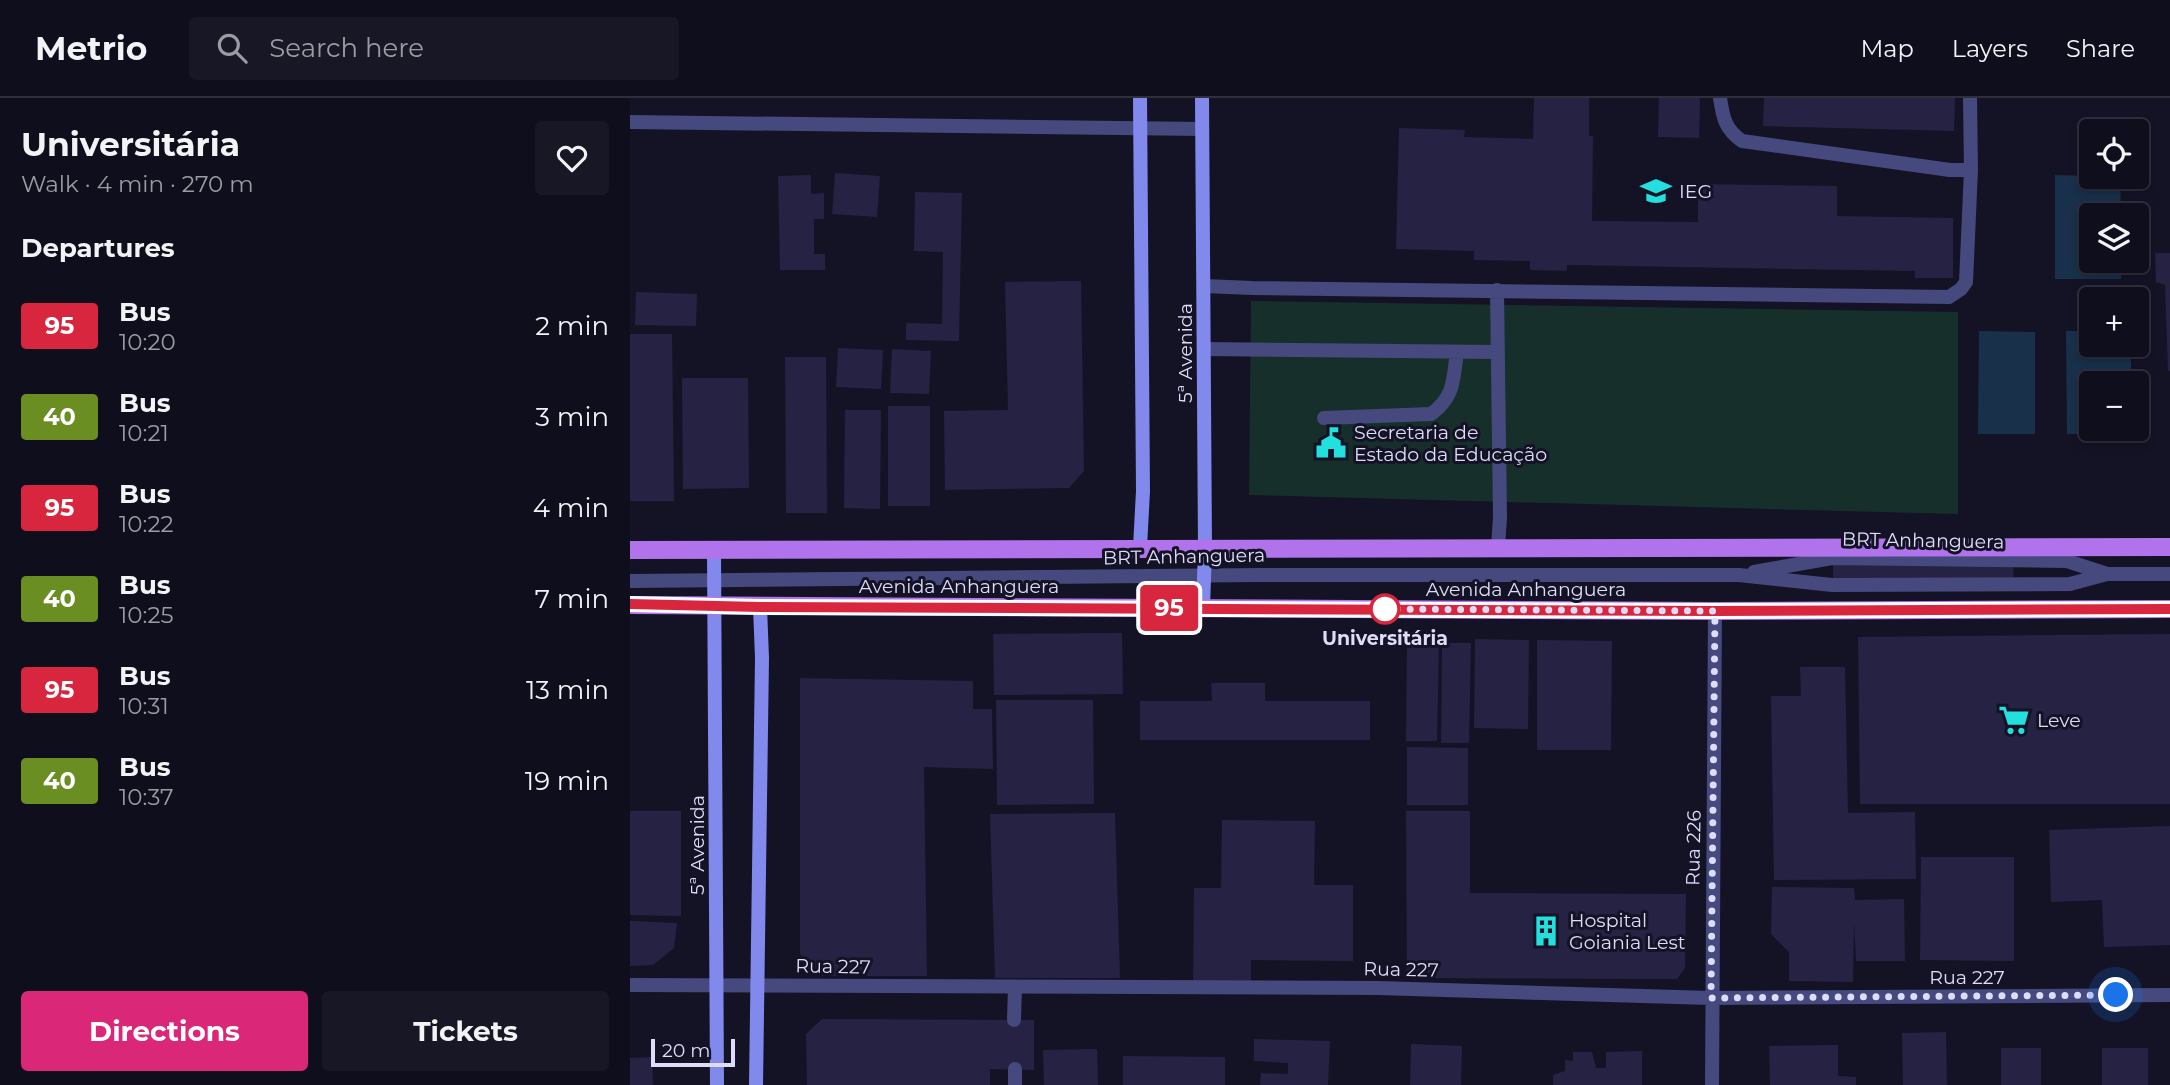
<!DOCTYPE html>
<meta charset="utf-8">
<style>
body{margin:0;font-family:Montserrat,sans-serif;background:#181725;color:#f1f3f6;height:100vh;display:flex;flex-direction:column;font-size:26px;white-space:nowrap}
*{box-sizing:border-box;margin:0}
p{font-size:23px;color:#9b9ca3}
.icon{flex:none;width:38px;height:38px;fill:none;stroke:currentColor;stroke-width:2;stroke-linecap:round;stroke-linejoin:round}
.map{position:relative;flex:1;overflow:hidden}
.drawer{display:flex;flex-direction:column;background:#0f0e1c;width:630px}
.drawer>*{flex:none}
.badge{padding:0 14px;border-radius:5px;font-size:24px;line-height:46px}
.tools{position:absolute;left:1449px;top:21px;display:grid;gap:14px}
.tools a{display:grid;place-items:center;width:70px;height:70px;border-radius:7px;background:#0f0e1c;box-shadow:0 4px 10px #0003,0 0 0 2px #2f2e3b;font-size:35px}
.scale{position:absolute;left:21px;bottom:18px;width:84px;box-sizing:border-box;padding-left:7px;border:4px solid #ddddfa;border-top:0;font-size:19px;line-height:24px;white-space:nowrap;color:#ddddfa;-webkit-text-stroke:5px #141326;paint-order:stroke}
.you{position:absolute;width:35px;height:35px;margin:-18px;border:5px solid #fff;border-radius:50%;background:#1a73e8;box-shadow:0 0 0 10px #1a73e833}
.map>.badge{position:absolute;translate:-50% -50%;box-shadow:0 0 0 4px #fff}
h2{padding:0 21px;font-size:26px;line-height:63px}
.round{display:grid;place-items:center;flex:none;width:74px;height:74px;border-radius:7px;background:#181725}
.head{display:flex;align-items:center;justify-content:space-between;height:119px;padding:0 21px}
h1{font-size:33px;font-weight:700;line-height:52px}
.button{display:flex;gap:14px;margin-top:auto;padding:14px 21px}
.button a{flex:1;height:80px;border-radius:7px;background:#db2777;color:#fff;font-size:28px;font-weight:700;line-height:80px;text-align:center}
.button a+a{background:#181725;color:#f1f3f6}
ul{padding:0;list-style:none}
li{display:flex;align-items:center;gap:21px;height:91px;padding:0 21px}
li div{flex:1}
li b{display:block;font-size:26px}
li em{font-style:normal}
li .badge{min-width:77px;font-weight:700;text-align:center}
header{display:flex;align-items:center;gap:42px;box-sizing:border-box;height:98px;padding:0 35px;background:#0f0e1c;border-bottom:2px solid #2f2e3b}
header strong{font-size:33px}
nav{display:flex;gap:38px;margin-inline-start:auto;font-size:24px}
.search{width:490px;height:63px;background:#181725;display:flex;align-items:center;gap:18px;box-sizing:border-box;padding:0 24px;border-radius:7px;color:#9b9ca3;font-size:26px}
main{display:flex;flex:1;min-height:0}
.map>svg:first-child{display:block}
.green{fill:#172f2b}
.water{fill:#18304a}
.building{fill:#252244}
.lines{fill:none;stroke-linecap:round;stroke-linejoin:round}
.service{stroke:#45497e;stroke-width:14}
.minor{stroke:#45497e;stroke-width:14}
.secondary{stroke:#8189ed;stroke-width:14}
.primary{stroke:#b173eb;stroke-width:18}
.line-casing{stroke:#fff;stroke-width:16}
.line{stroke:#d7263d;stroke-width:10}
.walk{stroke:#ddddfa;stroke-width:7;stroke-dasharray:0 12.6}
.stop-dot{fill:#fff;stroke:#d7263d;stroke-width:3.5}
.labels{text-anchor:middle;stroke-width:6;stroke-linejoin:round;paint-order:stroke}
.poi-label{font-size:19px;fill:#ddddfa;stroke:#141326;text-anchor:start}
.street-label{font-size:19px;fill:#ddddfa;stroke:#141326}
.stop-label{font-size:19px;font-weight:bold;fill:#ddddfa;stroke:#141326}
</style>
<header>
<strong>Metrio</strong>
<div class="search"><svg class="icon" aria-label="search" viewBox="0 0 24 24"><circle cx="10" cy="10" r="6"/><path d="M15 15l6 6"/></svg>Search here</div>
<nav><a>Map</a><a>Layers</a><a>Share</a></nav>
</header>
<main>
<section class="drawer">
<div class="head"><div><h1>Universitária</h1><p>Walk · 4 min · 270 m</p></div><a class="round"><svg class="icon" aria-label="heart" viewBox="0 0 24 24"><path d="M12 20l-8-8c-3-5 5-10 8-4 3-6 11-1 8 4z"/></svg></a></div>
<h2>Departures</h2>
<ul>
<li><span class="badge" style="background:#d7263d;color:#fff">95</span><div><b>Bus</b><p>10:20</p></div><em>2 min</em></li>
<li><span class="badge" style="background:#6b8e23;color:#fff">40</span><div><b>Bus</b><p>10:21</p></div><em>3 min</em></li>
<li><span class="badge" style="background:#d7263d;color:#fff">95</span><div><b>Bus</b><p>10:22</p></div><em>4 min</em></li>
<li><span class="badge" style="background:#6b8e23;color:#fff">40</span><div><b>Bus</b><p>10:25</p></div><em>7 min</em></li>
<li><span class="badge" style="background:#d7263d;color:#fff">95</span><div><b>Bus</b><p>10:31</p></div><em>13 min</em></li>
<li><span class="badge" style="background:#6b8e23;color:#fff">40</span><div><b>Bus</b><p>10:37</p></div><em>19 min</em></li>
</ul>
<div class="button"><a>Directions</a><a>Tickets</a></div>
</section>
<div class="map">
<svg width="1540" height="987" viewBox="0 0 1540 987">
<rect width="100%" height="100%" fill="#141326"/>
<path class="green" d="M621 203 1328 214V416L619 397Z"/>
<path class="water" d="M1425 77 1490 79 1491 117H1461V163H1491V181H1425Z
M1349 233 1405 234V336H1348Z
M1436 233H1461V247H1501V285H1461V331H1502V336H1437Z"/>
<path class="building" d="M904 0H959V38H963L962 123 1068 124V86L1207 88V118L1323 120V180H1285V173L937 167V173L900 172V163L844 162V153L766 151 769 30 835 32 834 39 903 41Z
M1029 0H1070L1069 40 1028 39Z
M1134 0H1325L1324 33 1133 28Z
M205 75 250 78 247 119 202 116Z
M181 77V96L194 95V121H184V156H195V172H150L148 78Z
M285 94 332 95 329 243 276 242V225L312 226 313 154 284 153Z
M1525 155H1540V273H1538L1535 187 1526 184Z
M451 183 454 373 439 390 315 392 314 313 378 312 375 184Z
M6 194 67 196 66 228 5 227Z
M0 236H42L44 403H0Z
M208 250 253 252 251 291 206 289Z
M262 251 301 253 299 296 260 295Z
M155 259H196L197 415H156Z
M52 280H118L119 390 53 391Z
M258 308H300V408H258Z
M215 312H251L250 411 214 410Z
M1203 466H1383L1384 483 1203 482Z
M492 535 493 596 364 597 363 536Z
M1540 536V706H1230L1228 539Z
M845 541 899 542 898 631 844 630Z
M907 542 982 543 981 652H907Z
M777 545H809L807 643H776Z
M812 545H841L839 645H811Z
M1170 569H1215L1218 715 1285 714 1286 781 1144 782 1141 598H1171Z
M170 580 343 583V611H362L363 671 294 669 297 878H192L170 856Z
M581 585H635V603H740V642H510V603H582Z
M366 602H463L464 706 367 707Z
M777 649 838 650V707H777Z
M0 713H51V818L0 817Z
M776 713H840V795L1056 796 1055 870 1047 881 777 880Z
M485 715 490 880H365L360 716Z
M592 722 685 723 684 787H723V863L621 862V885L563 884 564 790H591Z
M1540 728V847L1474 849 1472 802 1421 804 1419 732Z
M1291 759H1384V863L1290 862Z
M1142 789 1224 790 1225 802 1274 801 1275 863H1226L1224 824 1223 884 1159 883V854L1141 836Z
M0 823 47 825 44 850 23 867 0 868Z
M192 921 404 922V972L360 971V987H177L176 936Z
M1316 934 1317 987H1273L1272 935Z
M624 941 700 943 698 987H630L631 975 658 976V965L624 963Z
M781 946 832 948 831 987H780Z
M1208 947V978L1226 979V987H1140L1139 948Z
M1371 950H1411V987H1371Z
M1472 950H1518V987H1472Z
M467 951 468 987H414L413 952Z
M1012 953V987H923V977L935 973V962L943 963V954H962L966 970H976V954Z
M493 958 595 959V987H493Z
M22 959 23 987H0V960Z"/>
<g class="lines">
<path class="service" d="M1340 0 1341 72
M574 188 622 190 1319 199 1331 191 1336 184 1341 72H1320L1112 43C1095 31 1093 20 1090 0
M867 192 870 419 868 450
M574 251 867 254
M694 320 801 316C825 299 823 281 827 254
M1124 474 1202 460 1437 463 1477 476
M0 483 627 477H1109L1202 487 1440 486 1477 476H1540
M384 922 385 889
M385 971V987"/>
<path class="minor" d="M0 24 572 31
M0 887 748 890 1081 900 1540 897
M1082 987 1085 513"/>
<path class="secondary" d="M572 0 575 451 573 510
M510 449 513 393 510 0
M84 453 87 987
M126 987 132 560 130 509"/>
<path class="primary" d="M0 452 1540 449
M0 507 1085 513 1540 511"/>
</g>
<g class="lines">
<g class="line-casing">
<path id="line" d="M0 506 130 509 1085 513 1540 511"/>
</g>
<use href="#line" class="line"/>
<path class="walk" d="M755 511 1085 513 1081 900 1486 897"/>
</g>
<defs>
<g id="school-bare" transform="scale(2.415)"><path d="M0-5L7-2L0 1L-7-2ZM-4 1L0 2.5L4 1V4Q0 6-4 4Z" fill="#23e0df" stroke="#141326" stroke-width="2.5" paint-order="stroke"/></g>
<g id="civic-bare" transform="scale(2.415)"><path d="M-.6-6.5H3V-4.5H.6V-3L4-1V1h2V6H-6V1h2V-1L-.6-3ZM-1.2 2.5V6h2.4V2.5Z" fill="#23e0df" stroke="#141326" stroke-width="2.5" paint-order="stroke"/></g>
<g id="supermarket-bare" transform="scale(2.415)"><path d="M-6-5.5h2.5l.6 2H6L4.5 2H-2.5L-4.4-4H-6ZM-1.5 3.2a1.3 1.3 0 1 0 .1 0ZM3 3.2a1.3 1.3 0 1 0 .1 0Z" fill="#23e0df" stroke="#141326" stroke-width="2.5" paint-order="stroke"/></g>
<g id="building-bare" transform="scale(2.415)"><path d="M-4-6H4V6H1V3H-1V6H-4ZM-2.5-4.3h1.7v1.8h-1.7ZM.8-4.3h1.7v1.8H.8ZM-2.5-1h1.7V.8h-1.7ZM.8-1h1.7V.8H.8Z" fill="#23e0df" stroke="#141326" stroke-width="2.5" paint-order="stroke"/></g>
</defs>
<g fill-rule="evenodd">
<use href="#school-bare" x="1026" y="93"/>
<use href="#civic-bare" x="701" y="345"/>
<use href="#supermarket-bare" x="1384" y="622"/>
<use href="#building-bare" x="916" y="833"/>
</g>
<circle class="stop-dot" cx="755" cy="511" r="14"/>
<g class="labels">
<g class="poi-label">
<text x="1049" y="100">IEG</text>
<text x="724" y="341">Secretaria de<tspan x="724" dy="22">Estado da Educação</tspan></text>
<text x="1407" y="629">Leve</text>
<text x="939" y="829">Hospital<tspan x="939" dy="22">Goiania Lest</tspan></text>
</g>
<g class="street-label">
<text transform="translate(555 255) rotate(-90)" y="7">5ª Avenida</text>
<text transform="translate(1293 442) rotate(1)" y="7">BRT Anhanguera</text>
<text transform="translate(554 458) rotate(-1)" y="7">BRT Anhanguera</text>
<text x="329" y="495">Avenida Anhanguera</text>
<text x="896" y="498">Avenida Anhanguera</text>
<text transform="translate(67 747) rotate(-90)" y="7">5ª Avenida</text>
<text transform="translate(1063 750) rotate(-89)" y="7">Rua 226</text>
<text transform="translate(203 868) rotate(1)" y="7">Rua 227</text>
<text transform="translate(771 871) rotate(1)" y="7">Rua 227</text>
<text x="1337" y="886">Rua 227</text>
</g>
<g class="stop-label">
<text x="755" y="547">Universitária</text>
</g>
</g>
</svg>
<div class="tools">
<a><svg class="icon" aria-label="locate" viewBox="0 0 24 24"><circle cx="12" cy="12" r="6"/><path d="M12 2v4M12 18v4M2 12h4M18 12h4"/></svg></a>
<a><svg class="icon" aria-label="layers" viewBox="0 0 24 24"><path d="M12 4l9 5-9 5-9-5zM3 14l9 5 9-5"/></svg></a>
<a>+</a>
<a>−</a>
</div>
<div class="scale">20 m</div>
<div class="you" style="left:1486px;top:897px"></div>
<b class="badge" style="left:539px;top:510px;background:#d7263d;color:#fff">95</b>
</div>
</main>
